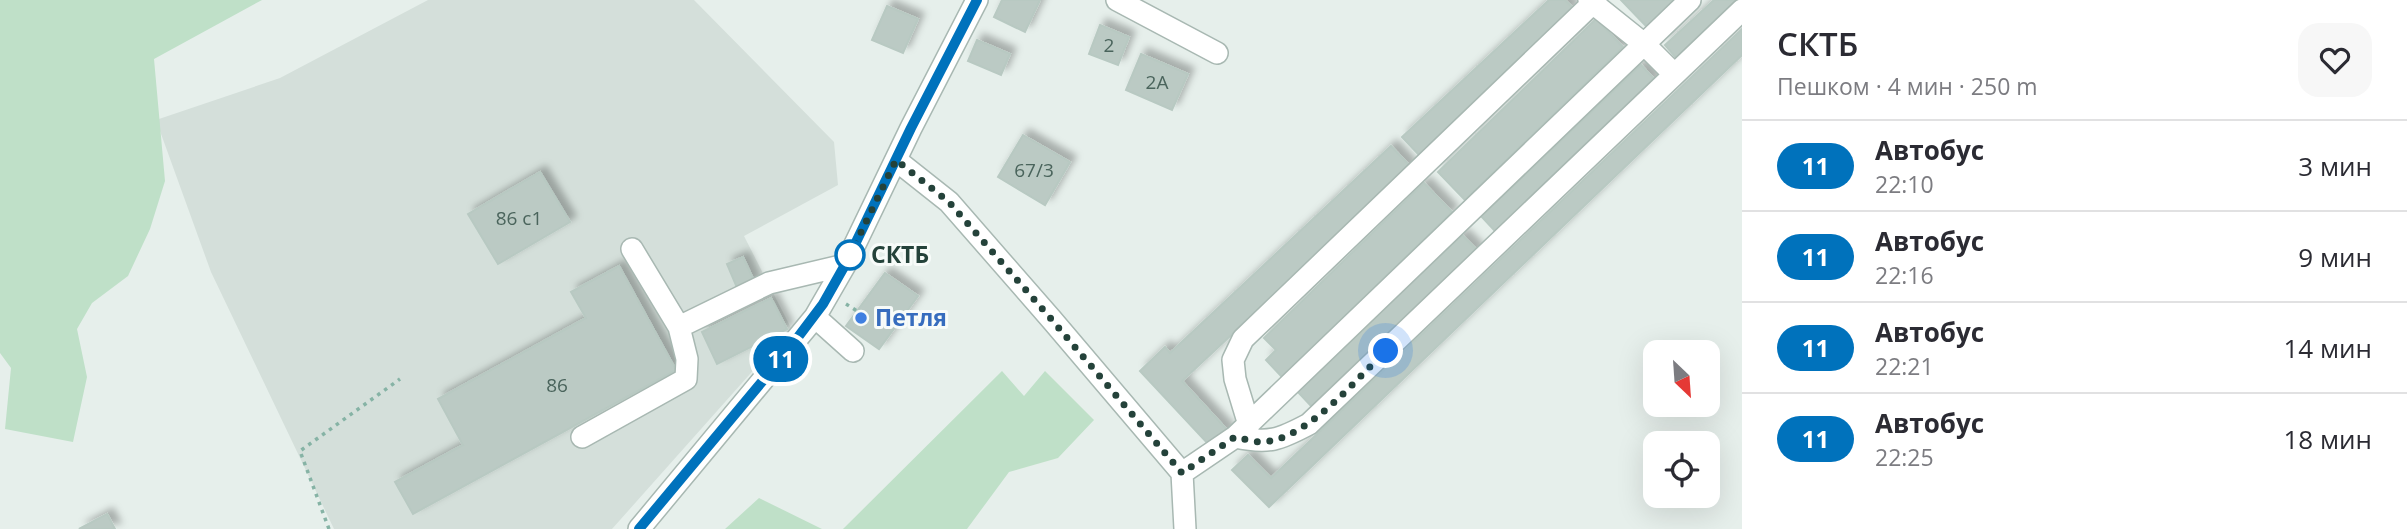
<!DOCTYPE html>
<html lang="ru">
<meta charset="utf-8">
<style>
body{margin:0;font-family:"Open Sans",sans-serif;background:#f7f7f7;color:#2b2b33;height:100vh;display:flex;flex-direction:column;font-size:26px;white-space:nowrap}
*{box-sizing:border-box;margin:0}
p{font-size:23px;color:#7c7c81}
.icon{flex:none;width:38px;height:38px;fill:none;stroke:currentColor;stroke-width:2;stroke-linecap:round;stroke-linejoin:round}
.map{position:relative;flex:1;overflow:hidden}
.side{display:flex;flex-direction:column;background:#fff;width:665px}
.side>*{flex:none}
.badge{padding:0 14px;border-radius:23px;font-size:24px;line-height:46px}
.needle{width:46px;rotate:155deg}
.buttons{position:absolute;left:1643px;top:340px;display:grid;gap:14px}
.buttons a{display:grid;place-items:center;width:77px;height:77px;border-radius:14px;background:#fff;box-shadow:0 7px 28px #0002;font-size:35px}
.you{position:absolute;width:35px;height:35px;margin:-18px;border:5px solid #fff;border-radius:50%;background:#1a73e8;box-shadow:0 0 0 10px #1a73e833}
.map>.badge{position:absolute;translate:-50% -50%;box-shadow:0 0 0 4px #fff}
.round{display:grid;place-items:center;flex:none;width:74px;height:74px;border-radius:21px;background:#f7f7f7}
.head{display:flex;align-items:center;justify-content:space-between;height:119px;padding:0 35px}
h1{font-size:33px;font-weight:600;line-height:52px}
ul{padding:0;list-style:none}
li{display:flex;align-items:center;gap:21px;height:91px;padding:0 35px;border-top:2px solid #e1e1e2}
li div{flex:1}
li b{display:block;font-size:26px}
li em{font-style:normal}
li .badge{min-width:77px;font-weight:700;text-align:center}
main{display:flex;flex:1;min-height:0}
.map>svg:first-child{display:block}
.built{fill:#d4dfda}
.green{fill:#bfe0c8}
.building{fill:#bbcac4;stroke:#b8c9c2;stroke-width:2;filter:url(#shadow)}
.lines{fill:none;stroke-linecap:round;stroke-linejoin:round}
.minor-casing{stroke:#a8b8b2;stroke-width:24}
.path{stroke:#86b3a5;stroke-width:3.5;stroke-dasharray:3.5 5;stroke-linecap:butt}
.minor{stroke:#fff;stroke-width:21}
.line-casing{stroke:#fff;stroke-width:16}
.line{stroke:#0072bc;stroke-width:10}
.walk{stroke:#24423a;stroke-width:7;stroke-dasharray:0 12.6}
.stop-dot{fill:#fff;stroke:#0072bc;stroke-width:3.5}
.shop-dot{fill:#3f7fe0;stroke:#f7fbf9;stroke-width:2.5}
.labels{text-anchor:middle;stroke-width:6;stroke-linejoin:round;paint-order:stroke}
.number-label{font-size:19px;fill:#4a645c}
.stop-label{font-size:23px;font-weight:bold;fill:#24423a;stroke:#f7fbf9;text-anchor:start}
.shop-label{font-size:23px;font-weight:bold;fill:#366cbe;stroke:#f7fbf9;text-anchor:start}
</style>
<main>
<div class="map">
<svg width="1742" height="529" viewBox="0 0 1742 529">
<defs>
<filter id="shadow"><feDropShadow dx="6" dy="-6" stdDeviation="3.5" flood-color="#0004"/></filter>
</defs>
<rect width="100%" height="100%" fill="#e6efeb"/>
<path class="built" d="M428 0H694L834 142 838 185 744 236 791 328 612 529H334L211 272 156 120 280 78Z"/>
<path class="green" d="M0 0H262L154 59 165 181 150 229 128 276 92 303 77 329 87 377 73 442 5 429 11 368 0 353Z
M1002 371 1024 396 1045 371 1094 420 1058 458 1009 472 967 529H843Z
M759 498 822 529H725Z"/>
<path class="building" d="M1002 0H1040L1025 32 994 17Z
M1549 0H1565L1573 8 1420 156 1402 137Z
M1621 0H1675L1647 27Z
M1714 0H1741L1678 60 1665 45Z
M887 6 918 19 903 53 872 40Z
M1596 19 1623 47 1465 200 1438 172Z
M1100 25 1129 37 1118 65 1089 54Z
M1742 29V55L1269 507 1232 470 1248 455 1271 478Z
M977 40 1010 54 1001 75 968 61Z
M1141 54 1188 74 1172 110 1126 90Z
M1641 65 1655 80 1495 231 1481 216Z
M1023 135 1070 162 1045 205 998 177Z
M1391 146 1411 167 1182 381 1229 432 1212 448 1140 371 1165 347 1170 353Z
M540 172 570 222 498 264 468 214Z
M1424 183 1452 212 1282 377 1266 360 1276 350 1264 338Z
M1462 235 1478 251 1313 408 1297 391Z
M743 257 755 283 738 290 727 264Z
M619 266 676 370 413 514 395 482 463 445 438 399 586 318 571 292Z
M885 273 918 296 879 349 846 326Z
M771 298 787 329 717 364 702 332Z
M107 514 115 529H79Z"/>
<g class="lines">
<g class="minor-casing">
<path id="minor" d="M1117 0 1217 53
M1589 0 1644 44 1674 74
M896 160 949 202 1052 320 1182 473 1185 529
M632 249 679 327 769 283 845 265
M815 317 853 351
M1249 425 1235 379 1233 360 1243 339 1596 0
M582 437 686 379 687 359 679 327
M1235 437 1690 0
M1182 473 1235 437C1269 444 1279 440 1309 424L1742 10
M639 529 815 317 845 265 911 128 977 0"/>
</g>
<path class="path" d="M846 304 857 311
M329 529 300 451 400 379"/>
<use href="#minor" class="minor"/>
</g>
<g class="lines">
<g class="line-casing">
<path id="line" d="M639 529 786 353 823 304 845 265 911 128 977 0"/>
</g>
<use href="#line" class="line"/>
<path class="walk" d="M850 255 896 160 949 202 1052 320 1182 473 1235 437C1244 439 1254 442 1262 442 1307 440 1355 380 1386 351"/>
</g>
<circle class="stop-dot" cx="850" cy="255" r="14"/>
<circle class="shop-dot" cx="861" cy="318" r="7"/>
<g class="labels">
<g class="number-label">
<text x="1109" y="52">2</text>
<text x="1157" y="89">2А</text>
<text x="1034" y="177">67/3</text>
<text x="519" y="225">86 с1</text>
<text x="557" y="392">86</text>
</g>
<g class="stop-label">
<text x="871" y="263">СКТБ</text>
</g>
<g class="shop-label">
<text x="875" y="326">Петля</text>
</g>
</g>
</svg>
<div class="buttons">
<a><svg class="needle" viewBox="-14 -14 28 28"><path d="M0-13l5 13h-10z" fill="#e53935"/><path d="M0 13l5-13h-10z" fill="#7c7c81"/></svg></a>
<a><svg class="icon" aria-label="locate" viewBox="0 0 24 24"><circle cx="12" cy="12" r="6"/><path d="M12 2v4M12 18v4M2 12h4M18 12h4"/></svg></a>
</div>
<div class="you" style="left:1386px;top:351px"></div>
<b class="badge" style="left:781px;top:359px;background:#0072bc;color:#fff">11</b>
</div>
<section class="side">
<div class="head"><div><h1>СКТБ</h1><p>Пешком · 4 мин · 250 m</p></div><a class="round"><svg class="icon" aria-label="heart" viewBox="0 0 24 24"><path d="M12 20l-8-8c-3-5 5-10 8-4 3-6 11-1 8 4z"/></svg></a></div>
<ul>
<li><span class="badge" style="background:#0072bc;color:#fff">11</span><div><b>Автобус</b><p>22:10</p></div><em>3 мин</em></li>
<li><span class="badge" style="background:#0072bc;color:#fff">11</span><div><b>Автобус</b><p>22:16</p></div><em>9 мин</em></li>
<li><span class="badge" style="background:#0072bc;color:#fff">11</span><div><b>Автобус</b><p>22:21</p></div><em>14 мин</em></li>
<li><span class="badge" style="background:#0072bc;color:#fff">11</span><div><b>Автобус</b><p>22:25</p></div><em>18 мин</em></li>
</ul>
</section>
</main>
